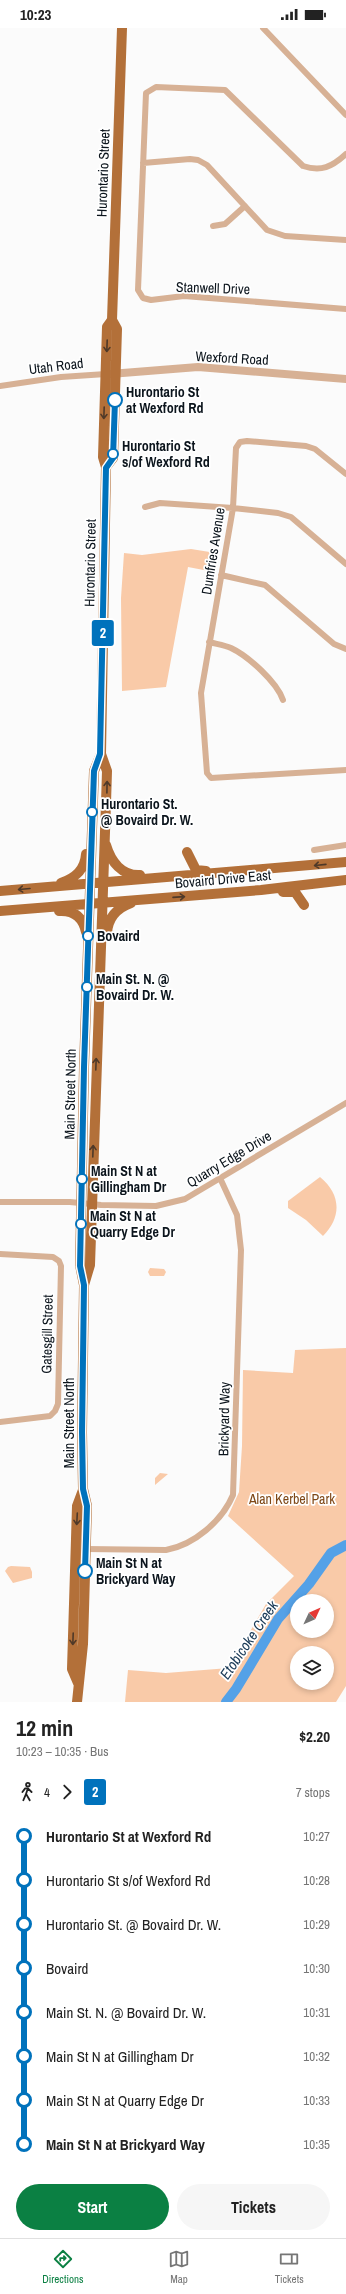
<!DOCTYPE html>
<meta charset="utf-8">
<style>
body{margin:0;font-family:"Archivo Narrow",sans-serif;background:#f6f6f6;color:#222;height:100vh;display:flex;flex-direction:column;font-size:15px;white-space:nowrap}
*{box-sizing:border-box;margin:0}
p{font-size:13px;color:#767676}
.icon{flex:none;width:22px;height:22px;fill:none;stroke:currentColor;stroke-width:2;stroke-linecap:round;stroke-linejoin:round}
.map{position:relative;height:1674px;overflow:hidden}
.drawer{display:flex;flex-direction:column;background:#fff;flex:1}
.drawer>*{flex:none}
.badge{padding:0 8px;border-radius:3px;font-size:14px;line-height:26px}
.needle{width:26px;rotate:46deg}
.buttons{position:absolute;left:290px;top:1566px;display:grid;gap:8px}
.buttons a{display:grid;place-items:center;width:44px;height:44px;border-radius:50%;background:#fff;box-shadow:0 2px 6px #0003;font-size:20px}
.map>.badge{position:absolute;translate:-50% -50%;box-shadow:0 0 0 2px #fff}
.legs{display:flex;align-items:center;gap:6px;height:44px;padding:0 16px;font-size:13px}
.legs p{margin-inline-start:auto}
.headline{display:flex;align-items:center;justify-content:space-between;height:68px;padding:0 16px}
h1{font-size:22px;font-weight:800;line-height:30px}
.cta{display:flex;gap:8px;margin-top:auto;padding:8px 16px}
.cta a{flex:1;height:46px;border-radius:24px;background:#0b8043;color:#fff;font-size:16px;font-weight:800;line-height:46px;text-align:center}
.cta a+a{background:#f6f6f6;color:#222}
ul{padding:0 16px;list-style:none}
li{display:flex;align-items:center;gap:14px;height:44px;font-size:15px}
li i{display:grid;place-items:center;width:6px;height:100%;margin:0 5px;background:currentColor}
li i::after{content:'';width:10px;height:10px;margin:-5px;border:3px solid;border-radius:50%;background:#fff}
li p{margin-inline-start:auto}
li:first-child i{background:linear-gradient(#0000 50%,currentColor 0)}
li:last-child i{background:linear-gradient(currentColor 50%,#0000 0)}
.status{display:flex;justify-content:space-between;align-items:center;height:28px;padding:0 20px;background:#fff;direction:ltr}
.status svg{height:11px;fill:currentColor}
.dock{display:flex;justify-content:space-around;align-items:center;height:56px;border-top:1px solid #e0e0e0;background:#fff;font-size:11px;color:#767676}
.dock a{display:grid;justify-items:center;gap:2px}
.dock .active{color:#0b8043}
.map>svg:first-child{display:block}
.green{fill:#f9caa8;fill-rule:evenodd}
.lines{fill:none;stroke-linecap:round;stroke-linejoin:round}
.river{stroke:#54a1e7;stroke-width:10}
.minor{stroke:#d7b195;stroke-width:6}
.tertiary{stroke:#d7b195;stroke-width:8}
.primary{stroke:#b37039;stroke-width:10}
.oneway{stroke:#4f3928}
.line-1-casing{stroke:#fff;stroke-width:9}
.line-1{stroke:#0072bc;stroke-width:6}
.stop-1-dot{fill:#fff;stroke:#0072bc;stroke-width:2}
.labels{text-anchor:middle;stroke-width:3.5;stroke-linejoin:round;paint-order:stroke}
.street-label{font-size:14px;fill:#0c151d;stroke:#fff}
.stop-label{font-size:14px;font-weight:bold;fill:#0c151d;stroke:#fff;text-anchor:start}
.park-label{font-size:14px;fill:#7e4817;stroke:#fff}
.water-label{font-size:15px;font-style:italic;fill:#193956;stroke:#fff}
</style>
<div class="status"><b>10:23</b><svg viewBox="0 0 49 12"><path d="M0 12V9h3v3zM5 12V6h3v6zM10 12V3h3v9zM15 12V0h3v12zM26 1h20v11H26zM47 4h2v5h-2z"/></svg></div>
<div class="map">
<svg width="346" height="1674" viewBox="0 0 346 1674">
<rect width="100%" height="100%" fill="#fbfbfb"/>
<path class="green" d="M191 521 216 525 214 544 188 539 166 659 122 663 121 570 124 525 142 527Z
M320 1149C341 1166 342 1189 323 1208L306 1192 288 1180V1173Z
M150 1240 164 1241 166 1244 164 1248H150L148 1244Z
M346 1320V1658L336 1674H125L128 1642 166 1645 229 1640 266 1576 294 1548 228 1488 239 1464 242 1418 243 1342 293 1345 295 1322ZM297 1573H327V1603H297ZM297 1625H327V1655H297Z
M160 1445 168 1446 155 1457V1450Z
M11 1538 30 1539 32 1544V1550L13 1555 5 1543 8 1539Z"/>
<g class="lines">
<path class="river" d="M226 1674 236 1661 278 1591 309 1556 331 1525 346 1517"/>
<path class="minor" d="M263 0 346 87
M346 126C332 139 321 144 303 138L225 62 156 59 146 65 138 262 143 270 151 272 184 268 346 281
M143 135 190 131 198 132 207 137 267 202 285 208 346 212
M213 198 225 196 245 178
M0 358 61 349 106 346
M346 446 315 421 306 418 247 413 240 414 236 420 233 480 201 665 207 745 211 750 346 742
M145 479 160 475 233 480 278 485 291 489 346 536
M221 547 265 557 334 616 346 621
M209 614C216 616 224 617 231 620 248 628 277 654 283 672
M314 822 346 817
M0 1174H70L101 1177 156 1178 185 1171 346 1075
M0 1226 53 1229 59 1233 61 1238 58 1376 55 1383 50 1388 0 1394
M86 1521 166 1522C194 1517 222 1493 233 1467L241 1222 237 1187 220 1150"/>
<path class="tertiary" d="M110 346 198 339 346 351"/>
<path class="primary" d="M106 439 113 430 117 301 112 292 122 0
M106 817C111 834 122 848 140 847
M187 824 196 842 206 843
M61 855C75 850 85 842 86 826
M0 863 346 834
M283 864H295L304 877
M0 883 261 862 346 852
M59 883C74 882 83 889 86 904
M107 905C108 889 117 880 131 875
M84 1257 90 1237 106 775 107 743 101 726 106 439 103 429 107 299 112 292
M78 1655 72 1641 77 1478 83 1462
M77 1674 83 1616 87 1478 83 1461 82 1404 84 1257 80 1237 84 1039 94 743 101 726"/>
</g>
<defs><path id="oneway-shaft" d="M-6 0H5M1.5-3L5.5 0L1.5 3" fill="none" stroke-width="1.6" stroke-linecap="round" stroke-linejoin="round"/></defs>
<g class="oneway">
<use href="#oneway-shaft" transform="translate(107 318) rotate(92)"/>
<use href="#oneway-shaft" transform="translate(104 385) rotate(92)"/>
<use href="#oneway-shaft" transform="translate(107 759) rotate(-89)"/>
<use href="#oneway-shaft" transform="translate(320 837) rotate(174)"/>
<use href="#oneway-shaft" transform="translate(24 861) rotate(175)"/>
<use href="#oneway-shaft" transform="translate(179 869) rotate(-4)"/>
<use href="#oneway-shaft" transform="translate(96 1036) rotate(-88)"/>
<use href="#oneway-shaft" transform="translate(93 1123) rotate(-88)"/>
<use href="#oneway-shaft" transform="translate(77 1491) rotate(93)"/>
<use href="#oneway-shaft" transform="translate(73 1611) rotate(92)"/>
</g>
<g class="lines">
<g class="line-1-casing">
<path id="line-1" d="M85 1543 87 1478 83 1461 82 1404 84 1257 80 1238 84 1039 94 743 100 726 106 440 113 430 115 372"/>
</g>
<use href="#line-1" class="line-1"/>
</g>
<g class="stop-1-dot">
<circle cx="115" cy="372" r="7"/>
<circle cx="113" cy="426" r="5"/>
<circle cx="92" cy="784" r="5"/>
<circle cx="88" cy="908" r="5"/>
<circle cx="87" cy="959" r="5"/>
<circle cx="82" cy="1151" r="5"/>
<circle cx="81" cy="1196" r="5"/>
<circle cx="85" cy="1543" r="7"/>
</g>
<g class="labels">
<g class="street-label">
<text transform="translate(103 145) rotate(-88)" y="5">Hurontario Street</text>
<text transform="translate(213 260) rotate(2)" y="5">Stanwell Drive</text>
<text transform="translate(232 330) rotate(3)" y="5">Wexford Road</text>
<text transform="translate(56 338) rotate(-7)" y="5">Utah Road</text>
<text transform="translate(213 523) rotate(-81)" y="5">Dumfries Avenue</text>
<text transform="translate(90 535) rotate(-89)" y="5">Hurontario Street</text>
<text transform="translate(223 851) rotate(-5)" y="5">Bovaird Drive East</text>
<text transform="translate(70 1066) rotate(-89)" y="5">Main Street North</text>
<text transform="translate(229 1131) rotate(-31)" y="5">Quarry Edge Drive</text>
<text transform="translate(47 1306) rotate(-89)" y="5">Gatesgill Street</text>
<text transform="translate(224 1391) rotate(-89)" y="5">Brickyard Way</text>
<text transform="translate(69 1395) rotate(-90)" y="5">Main Street North</text>
</g>
<g class="stop-label">
<text x="126" y="369">Hurontario St<tspan x="126" dy="16">at Wexford Rd</tspan></text>
<text x="122" y="423">Hurontario St<tspan x="122" dy="16">s/of Wexford Rd</tspan></text>
<text x="101" y="781">Hurontario St.<tspan x="101" dy="16">@ Bovaird Dr. W.</tspan></text>
<text x="97" y="913">Bovaird</text>
<text x="96" y="956">Main St. N. @<tspan x="96" dy="16">Bovaird Dr. W.</tspan></text>
<text x="91" y="1148">Main St N at<tspan x="91" dy="16">Gillingham Dr</tspan></text>
<text x="90" y="1193">Main St N at<tspan x="90" dy="16">Quarry Edge Dr</tspan></text>
<text x="96" y="1540">Main St N at<tspan x="96" dy="16">Brickyard Way</tspan></text>
</g>
<g class="park-label">
<text x="292" y="1476">Alan Kerbel Park</text>
</g>
<g class="water-label">
<text transform="translate(249 1612) rotate(-56)" y="5">Etobicoke Creek</text>
</g>
</g>
</svg>
<div class="buttons">
<a><svg class="needle" viewBox="-14 -14 28 28"><path d="M0-13l5 13h-10z" fill="#e53935"/><path d="M0 13l5-13h-10z" fill="#767676"/></svg></a>
<a><svg class="icon" aria-label="layers" viewBox="0 0 24 24"><path d="M12 4l9 5-9 5-9-5zM3 14l9 5 9-5"/></svg></a>
</div>
<b class="badge" style="left:103px;top:605px;background:#0072bc;color:#fff">2</b>
</div>
<section class="drawer">
<div class="headline"><div><h1>12 min</h1><p>10:23 – 10:35 · Bus</p></div><b>$2.20</b></div>
<div class="legs"><svg class="icon" aria-label="walk" viewBox="0 0 24 24"><circle cx="13" cy="4" r="2"/><path d="M13 8l-2 6 4 7M11 14l-3 7M7 12l3-4h3l4 4"/></svg>4<svg class="icon" aria-label="forward" viewBox="0 0 24 24"><path d="M9 5l7 7-7 7"/></svg><b class="badge" style="background:#0072bc;color:#fff">2</b><p>7 stops</p></div>
<ul>
<li><i style="color:#0072bc"></i><b>Hurontario St at Wexford Rd</b><p>10:27</p></li>
<li><i style="color:#0072bc"></i><span>Hurontario St s/of Wexford Rd</span><p>10:28</p></li>
<li><i style="color:#0072bc"></i><span>Hurontario St. @ Bovaird Dr. W.</span><p>10:29</p></li>
<li><i style="color:#0072bc"></i><span>Bovaird</span><p>10:30</p></li>
<li><i style="color:#0072bc"></i><span>Main St. N. @ Bovaird Dr. W.</span><p>10:31</p></li>
<li><i style="color:#0072bc"></i><span>Main St N at Gillingham Dr</span><p>10:32</p></li>
<li><i style="color:#0072bc"></i><span>Main St N at Quarry Edge Dr</span><p>10:33</p></li>
<li><i style="color:#0072bc"></i><b>Main St N at Brickyard Way</b><p>10:35</p></li>
</ul>
<div class="cta"><a>Start</a><a>Tickets</a></div>
</section>
<nav class="dock">
<a class="active"><svg class="icon" aria-label="directions" viewBox="0 0 24 24"><path d="M12 3l9 9-9 9-9-9zM9 14v-3h6M13 9l2 2-2 2"/></svg>Directions</a>
<a><svg class="icon" aria-label="map" viewBox="0 0 24 24"><path d="M3 6l6-2 6 2 6-2v14l-6 2-6-2-6 2zM9 4v14M15 6v14"/></svg>Map</a>
<a><svg class="icon" aria-label="tickets" viewBox="0 0 24 24"><path d="M3 7h18v10H3zM15 7v10"/></svg>Tickets</a>
</nav>
